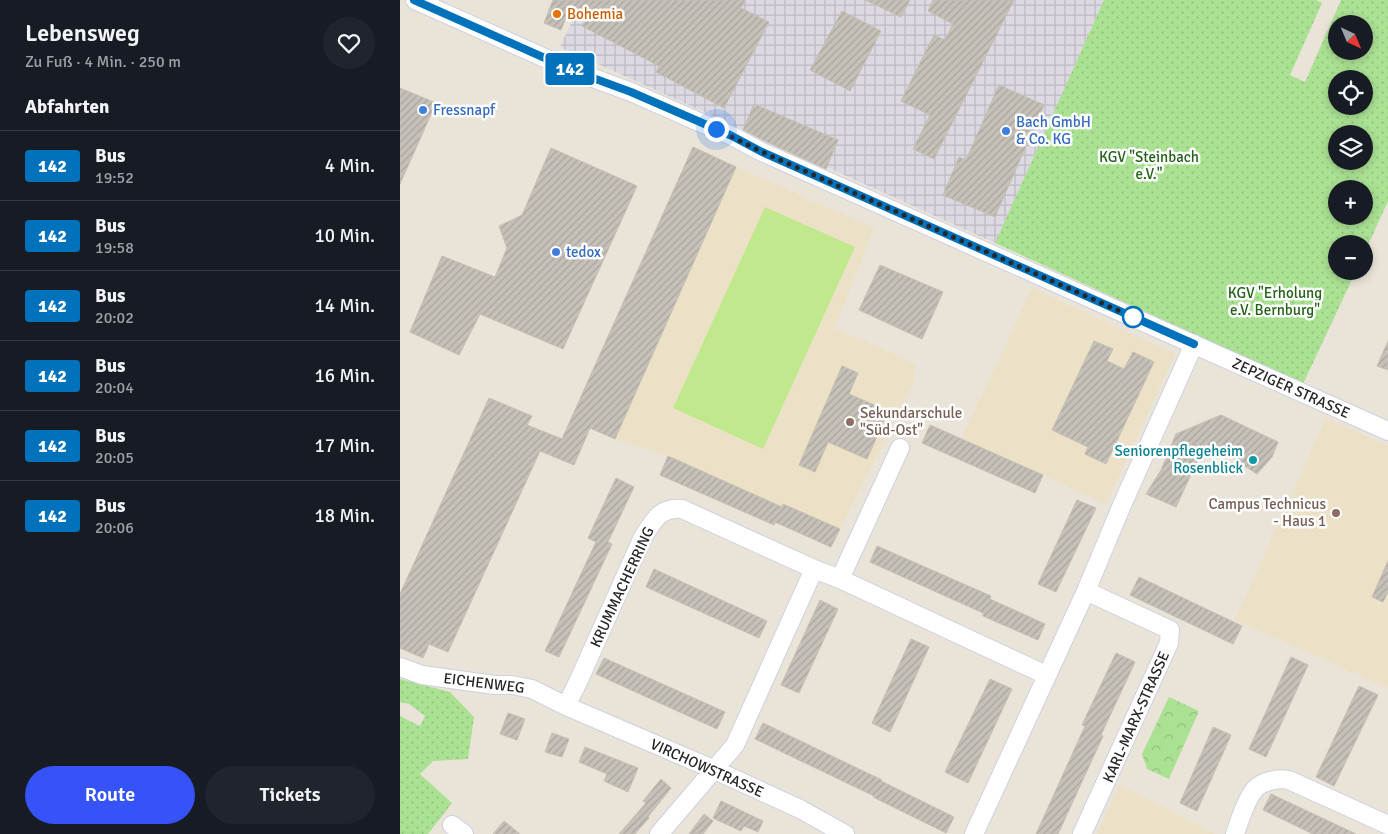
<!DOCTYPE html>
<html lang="de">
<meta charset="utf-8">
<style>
body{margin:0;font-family:Signika,sans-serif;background:#20242c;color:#f1f3f6;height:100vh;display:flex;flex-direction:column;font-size:19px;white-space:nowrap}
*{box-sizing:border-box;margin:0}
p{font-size:16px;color:#9ea1a6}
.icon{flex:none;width:28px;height:28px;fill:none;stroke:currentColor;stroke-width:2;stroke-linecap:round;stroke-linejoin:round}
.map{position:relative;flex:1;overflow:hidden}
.drawer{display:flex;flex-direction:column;background:#171b24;width:400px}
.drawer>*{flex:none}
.badge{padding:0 10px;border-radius:4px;font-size:18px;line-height:32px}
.needle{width:32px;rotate:136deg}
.fabs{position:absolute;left:928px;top:15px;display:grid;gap:10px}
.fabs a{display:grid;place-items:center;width:45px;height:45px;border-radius:50%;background:#171b24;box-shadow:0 2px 8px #0003;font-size:25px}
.you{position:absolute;width:25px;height:25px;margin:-12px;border:4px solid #fff;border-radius:50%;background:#1a73e8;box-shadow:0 0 0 8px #1a73e833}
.map>.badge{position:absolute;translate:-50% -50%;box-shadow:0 0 0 2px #fff}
h2{padding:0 25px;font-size:19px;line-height:45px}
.round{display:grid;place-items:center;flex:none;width:52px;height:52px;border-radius:26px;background:#20242c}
.head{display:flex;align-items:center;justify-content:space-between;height:85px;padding:0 25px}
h1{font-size:24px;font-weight:600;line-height:38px}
.cta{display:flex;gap:10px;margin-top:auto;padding:10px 25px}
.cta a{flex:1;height:58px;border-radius:30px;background:#3553f9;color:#fff;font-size:20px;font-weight:600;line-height:58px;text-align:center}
.cta a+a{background:#20242c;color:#f1f3f6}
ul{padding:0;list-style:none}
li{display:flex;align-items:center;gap:15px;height:70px;padding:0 25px;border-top:1px solid #363941}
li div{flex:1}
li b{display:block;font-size:19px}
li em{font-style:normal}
li .badge{min-width:55px;font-weight:700;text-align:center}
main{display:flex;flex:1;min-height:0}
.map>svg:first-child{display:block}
.industrial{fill:url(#industrial-grid)}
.education{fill:#ece1c6}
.grass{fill:url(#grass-dots);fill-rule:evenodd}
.park{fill:url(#park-crowns)}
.pitch{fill:#c0e98e}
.building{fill:url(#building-hatch);stroke:#c5bfb2}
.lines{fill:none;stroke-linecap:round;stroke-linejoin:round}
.minor-casing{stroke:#cdd0e0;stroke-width:20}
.minor{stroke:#fff;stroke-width:18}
.line-casing{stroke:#fff;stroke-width:11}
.line{stroke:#0072bc;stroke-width:8}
.walk{stroke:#272727;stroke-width:5;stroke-dasharray:0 9}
.food-dot{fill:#e8710a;stroke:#fff;stroke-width:2}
.shop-dot{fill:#3f7fe0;stroke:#fff;stroke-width:2}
.stop-dot{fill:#fff;stroke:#0072bc;stroke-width:2.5}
.education-dot{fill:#8d6e63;stroke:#fff;stroke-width:2}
.culture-dot{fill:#0f9aa8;stroke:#fff;stroke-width:2}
.labels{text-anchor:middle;stroke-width:5;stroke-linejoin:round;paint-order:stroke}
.food-label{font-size:15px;fill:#c56008;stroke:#fff;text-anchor:start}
.shop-label{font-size:15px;fill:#366cbe;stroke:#fff;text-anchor:start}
.park-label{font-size:15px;fill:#256219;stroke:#fff}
.street-label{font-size:15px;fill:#272727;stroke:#fff}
.education-label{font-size:15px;fill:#785e54;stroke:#fff;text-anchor:start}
.culture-label{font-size:15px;fill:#0d838f;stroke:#fff;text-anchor:end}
</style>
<main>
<section class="drawer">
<div class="head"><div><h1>Lebensweg</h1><p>Zu Fuß · 4 Min. · 250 m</p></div><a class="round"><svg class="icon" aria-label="heart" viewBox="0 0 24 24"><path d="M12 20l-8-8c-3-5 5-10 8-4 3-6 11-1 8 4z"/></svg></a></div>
<h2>Abfahrten</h2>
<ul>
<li><span class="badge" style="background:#0072bc;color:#fff">142</span><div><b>Bus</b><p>19:52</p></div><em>4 Min.</em></li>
<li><span class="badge" style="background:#0072bc;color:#fff">142</span><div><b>Bus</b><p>19:58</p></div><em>10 Min.</em></li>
<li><span class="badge" style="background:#0072bc;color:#fff">142</span><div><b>Bus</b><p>20:02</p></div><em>14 Min.</em></li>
<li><span class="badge" style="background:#0072bc;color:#fff">142</span><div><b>Bus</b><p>20:04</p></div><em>16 Min.</em></li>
<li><span class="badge" style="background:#0072bc;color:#fff">142</span><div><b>Bus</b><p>20:05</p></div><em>17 Min.</em></li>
<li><span class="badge" style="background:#0072bc;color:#fff">142</span><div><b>Bus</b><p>20:06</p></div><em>18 Min.</em></li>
</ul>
<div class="cta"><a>Route</a><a>Tickets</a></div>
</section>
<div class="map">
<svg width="988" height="834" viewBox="0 0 988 834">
<defs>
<pattern id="industrial-grid" width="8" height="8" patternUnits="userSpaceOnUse" patternTransform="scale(1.25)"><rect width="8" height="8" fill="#dcd9e2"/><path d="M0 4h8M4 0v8" fill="none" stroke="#bdbac2"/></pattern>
<pattern id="grass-dots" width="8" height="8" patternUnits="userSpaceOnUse" patternTransform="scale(1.25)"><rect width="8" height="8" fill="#abe193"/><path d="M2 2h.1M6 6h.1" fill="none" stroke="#93c17f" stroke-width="1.8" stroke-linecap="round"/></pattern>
<pattern id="park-crowns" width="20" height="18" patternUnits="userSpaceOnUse" patternTransform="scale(1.25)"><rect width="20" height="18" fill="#abe193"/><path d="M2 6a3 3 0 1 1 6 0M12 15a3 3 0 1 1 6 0" fill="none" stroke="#93c17f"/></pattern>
<pattern id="building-hatch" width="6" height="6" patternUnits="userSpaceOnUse" patternTransform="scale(1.25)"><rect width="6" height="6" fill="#c5c0b8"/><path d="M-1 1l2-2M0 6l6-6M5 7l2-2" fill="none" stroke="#a9a59e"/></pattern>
</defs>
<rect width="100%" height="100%" fill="#eae3d8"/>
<path class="industrial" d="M182 0H704L595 243 160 47Z"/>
<path class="education" d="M336 167 474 228 435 328 515 364 514 382 440 529 384 504 382 507 268 456 215 439Z
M632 288 775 354 706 504 562 438Z
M926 418 988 446V688L835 620Z
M720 785 816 834H697Z"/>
<path class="grass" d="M704 0H916L922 3 890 75 905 82 941 0H988V201L964 254V244H936V271H956L903 384 595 243ZM936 24H964V51H936ZM936 79H964V106H936ZM936 134H964V161H936ZM936 189H964V216H936Z
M0 679 50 692 74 717 68 759 33 761 20 774 52 803 28 834H0V716L20 726 25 716 9 704 0 702Z"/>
<path class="park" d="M769 697 799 711 769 779 747 769 742 754Z"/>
<path class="pitch" d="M365 207 455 247 363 449 273 408Z"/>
<path class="building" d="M153 0H345L341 8 369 22 324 108 256 72 259 66 182 26 187 17 170 8 161 30 144 23Z
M465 0H510L501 17Z
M533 0H614L534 159 513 149 530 115 501 101 534 35 545 40 553 24 528 11Z
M442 11 481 31 450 91 410 70Z
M599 85 644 105 595 217 543 195 559 157 566 160Z
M0 88 36 103 0 184Z
M354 104 438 140 426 169 367 142 343 130Z
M293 147 336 167 215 439 190 428 174 465 140 451 48 652 29 644 23 658 0 648V594L89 398 132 416 127 425 162 439Z
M151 148 237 186 163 349 80 314 59 355 10 332 42 256 95 277 107 248 99 226 122 215Z
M480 265 543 292 522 339 459 310Z
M694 341 713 349 707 361 724 369 733 352 754 362 706 464 685 454 688 447 652 430Z
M988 341V370L977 366Z
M442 366 458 373 449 394 488 411 467 459 428 442 415 472 399 465Z
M821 415 878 442 872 457 857 474 830 456 805 444 776 507 746 494 761 470 776 434Z
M530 425 643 475 635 493 522 443Z
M268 456 382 507 383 504 440 529 431 547 375 522 374 525 260 475Z
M216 478 234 487 208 542 212 544 159 657 145 651 196 542 188 538Z
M677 500 696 508 656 592 638 584Z
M477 546 591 596 590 599 645 624 638 640 583 616V613L470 562Z
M988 561V592L983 602 972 597Z
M254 569 367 621 359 638 246 587Z
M739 577 842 626 833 644 730 595Z
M420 600 438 609 399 693 381 685Z
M511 639 529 647 490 732 472 723Z
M716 653 735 662 701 735 703 736 658 834H636L685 726 682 725Z
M891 657 908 665 866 757 849 749Z
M204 658 325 712 317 729 196 674Z
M590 679 612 689 568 783 545 772Z
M959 686 978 695 934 786 916 777Z
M108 713 125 719 117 740 100 734Z
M363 723 482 780 481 781 554 817 546 833 473 797 474 796 355 739Z
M813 727 831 735 797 811 780 803Z
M152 733 169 739 162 757 145 752Z
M185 747 238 768 228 792 204 781 207 774 179 762Z
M261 779 271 788 248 817 249 818 235 834H219L246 803 243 801Z
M871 794 956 834H913L863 810Z
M321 801 363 821 358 832 344 826 341 831 313 818Z
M304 814 313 821 303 834H289Z
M104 821 120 834H93Z"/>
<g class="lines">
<g class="minor-casing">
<path id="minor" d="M15 0 174 71 231 92 299 122 332 136 362 152 988 431
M440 579 500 448
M0 667 22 675 95 685H112L132 689 166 706 315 770 400 809 445 834
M166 706 178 682 243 537C254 520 260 507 282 509L414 569 440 579 646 675
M52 825 64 834
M259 834 335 745 414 569
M574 834 686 591 722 505 794 344
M682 834 769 643 770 630 686 591
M835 834C839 822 846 799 855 789 863 781 878 778 889 780L988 825"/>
</g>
<use href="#minor" class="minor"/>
</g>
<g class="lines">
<g class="line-casing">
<path id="line" d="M14 0 174 71 231 92 300 122 332 136 362 152 794 344"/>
</g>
<use href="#line" class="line"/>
<path class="walk" d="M316 129 362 152 733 317"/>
</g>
<circle class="food-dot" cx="157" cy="14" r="5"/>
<g class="shop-dot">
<circle cx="23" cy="110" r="5"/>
<circle cx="606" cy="131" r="5"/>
<circle cx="156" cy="252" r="5"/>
</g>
<circle class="stop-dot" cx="733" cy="317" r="10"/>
<g class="education-dot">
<circle cx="450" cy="422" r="5"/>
<circle cx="936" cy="513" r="5"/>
</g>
<circle class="culture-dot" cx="853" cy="460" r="5"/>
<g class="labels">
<g class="food-label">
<text x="167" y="19">Bohemia</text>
</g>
<g class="shop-label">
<text x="33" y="115">Fressnapf</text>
<text x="616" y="127">Bach GmbH<tspan x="616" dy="17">&amp; Co. KG</tspan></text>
<text x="166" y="257">tedox</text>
</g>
<g class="park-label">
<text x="749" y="162">KGV "Steinbach<tspan x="749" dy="17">e.V."</tspan></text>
<text x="875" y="298">KGV "Erholung<tspan x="875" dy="17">e.V. Bernburg"</tspan></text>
</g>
<g class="street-label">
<text transform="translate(891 388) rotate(24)" y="5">ZEPZIGER STRASSE</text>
<text transform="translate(222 587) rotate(-65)" y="5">KRUMMACHERRING</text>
<text transform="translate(84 683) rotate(7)" y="5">EICHENWEG</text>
<text transform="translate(736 717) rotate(-66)" y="5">KARL-MARX-STRASSE</text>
<text transform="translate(307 768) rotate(24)" y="5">VIRCHOWSTRASSE</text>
</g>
<g class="education-label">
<text x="460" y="418">Sekundarschule<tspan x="460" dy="17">"Süd-Ost"</tspan></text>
<text x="926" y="509" text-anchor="end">Campus Technicus<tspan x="926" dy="17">- Haus 1</tspan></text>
</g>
<g class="culture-label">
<text x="843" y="456">Seniorenpflegeheim<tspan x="843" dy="17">Rosenblick</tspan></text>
</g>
</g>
</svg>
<div class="fabs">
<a><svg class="needle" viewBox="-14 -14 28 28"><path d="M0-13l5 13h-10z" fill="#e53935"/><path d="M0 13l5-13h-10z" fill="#9ea1a6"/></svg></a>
<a><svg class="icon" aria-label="locate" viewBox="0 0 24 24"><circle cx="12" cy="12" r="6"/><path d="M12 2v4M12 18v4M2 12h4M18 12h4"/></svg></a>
<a><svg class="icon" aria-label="layers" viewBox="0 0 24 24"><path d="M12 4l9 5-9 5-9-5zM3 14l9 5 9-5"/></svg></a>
<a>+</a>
<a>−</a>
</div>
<div class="you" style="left:316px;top:129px"></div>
<b class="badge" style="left:170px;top:69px;background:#0072bc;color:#fff">142</b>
</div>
</main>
